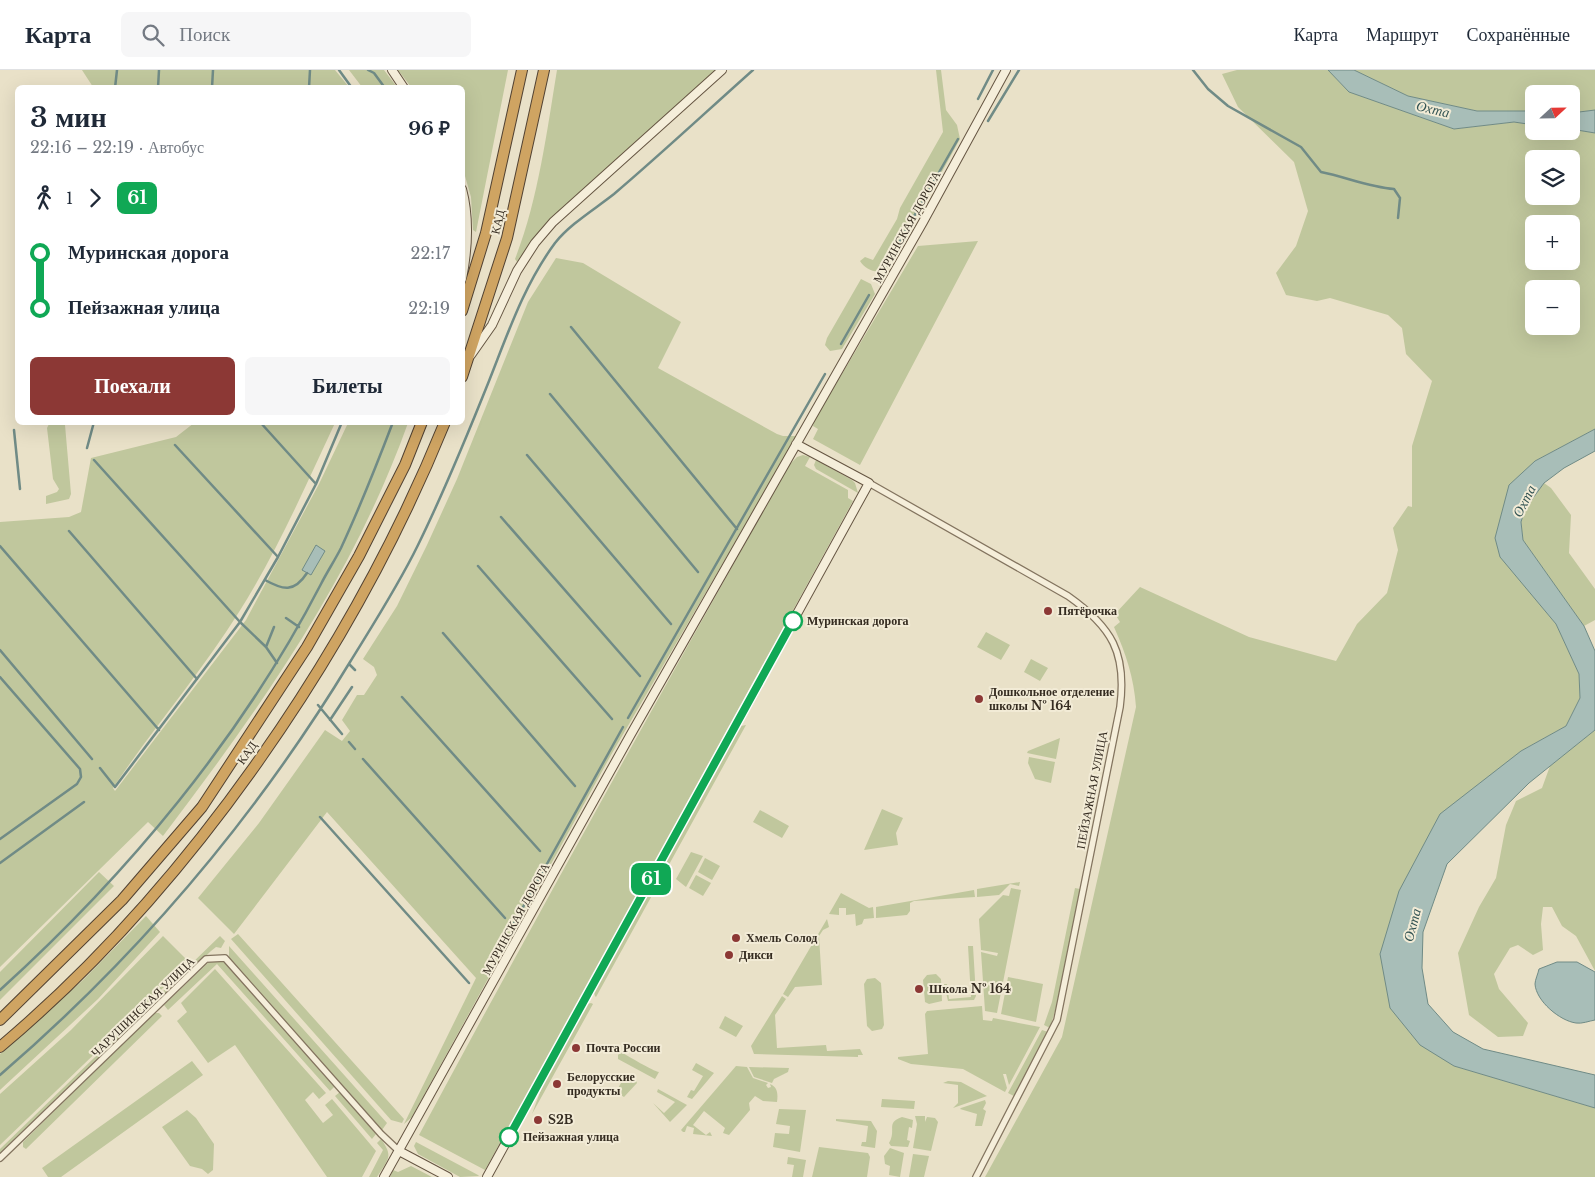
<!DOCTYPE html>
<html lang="ru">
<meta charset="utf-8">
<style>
body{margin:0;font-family:"Libre Baskerville",serif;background:#f6f6f7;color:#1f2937;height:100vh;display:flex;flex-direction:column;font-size:19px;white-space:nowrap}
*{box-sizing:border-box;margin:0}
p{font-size:16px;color:#747a83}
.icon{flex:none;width:28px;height:28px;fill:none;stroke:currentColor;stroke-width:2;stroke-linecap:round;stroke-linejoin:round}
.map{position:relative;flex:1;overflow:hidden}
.panel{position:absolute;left:15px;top:15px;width:450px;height:340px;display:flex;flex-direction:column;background:#fff;border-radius:8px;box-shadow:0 5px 20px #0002}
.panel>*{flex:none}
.badge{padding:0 10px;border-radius:8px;font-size:18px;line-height:32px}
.needle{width:32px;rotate:68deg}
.fabs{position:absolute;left:1525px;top:15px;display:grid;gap:10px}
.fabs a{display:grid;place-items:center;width:55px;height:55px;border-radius:8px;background:#fff;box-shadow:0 5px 20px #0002;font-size:25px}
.map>.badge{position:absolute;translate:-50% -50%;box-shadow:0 0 0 2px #fff}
.legs{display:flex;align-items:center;gap:8px;height:55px;padding:0 15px;font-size:16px}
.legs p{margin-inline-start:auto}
.overview{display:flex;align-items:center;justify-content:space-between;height:85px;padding:0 15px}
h1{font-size:28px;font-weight:600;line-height:38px}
.primary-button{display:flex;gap:10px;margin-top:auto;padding:10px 15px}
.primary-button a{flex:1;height:58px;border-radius:8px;background:#8c3835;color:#fff;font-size:20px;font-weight:600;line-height:58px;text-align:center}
.primary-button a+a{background:#f6f6f7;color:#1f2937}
ul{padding:0 15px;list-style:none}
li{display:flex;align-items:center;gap:18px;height:55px;font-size:19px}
li i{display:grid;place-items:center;width:8px;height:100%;margin:0 6px;background:currentColor}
li i::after{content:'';width:12px;height:12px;margin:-6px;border:4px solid;border-radius:50%;background:#fff}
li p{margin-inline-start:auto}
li:first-child i{background:linear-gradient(#0000 50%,currentColor 0)}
li:last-child i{background:linear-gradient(currentColor 50%,#0000 0)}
header{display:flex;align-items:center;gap:30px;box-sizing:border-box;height:70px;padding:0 25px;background:#fff;border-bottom:1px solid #e0e1e3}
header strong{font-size:24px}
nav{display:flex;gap:28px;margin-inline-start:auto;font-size:18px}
.search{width:350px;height:45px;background:#f6f6f7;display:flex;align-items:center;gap:12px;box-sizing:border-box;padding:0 18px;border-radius:8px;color:#747a83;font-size:19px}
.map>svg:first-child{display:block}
.green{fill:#c0c79d;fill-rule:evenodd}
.water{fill:#a8beb8;stroke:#708b86}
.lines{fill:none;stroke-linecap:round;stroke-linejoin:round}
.stream{stroke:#708b86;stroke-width:2.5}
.street-casing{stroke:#83745f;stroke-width:8}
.secondary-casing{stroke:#655542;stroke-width:10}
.highway-casing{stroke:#524232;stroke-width:12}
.street{stroke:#f5eeda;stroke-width:5.5}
.secondary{stroke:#f5eeda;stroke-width:8}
.highway{stroke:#cfa462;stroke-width:10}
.line-1-casing{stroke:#fff;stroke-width:11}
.line-1{stroke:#10a855;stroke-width:8}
.poi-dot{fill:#8c3835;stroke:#f2ebd6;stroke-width:2}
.stop-1-dot{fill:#fff;stroke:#10a855;stroke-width:2.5}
.labels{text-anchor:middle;stroke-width:4;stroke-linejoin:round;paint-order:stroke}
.street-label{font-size:12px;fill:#352c21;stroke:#f2ebd6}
.poi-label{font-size:12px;font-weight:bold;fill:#352c21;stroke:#f2ebd6;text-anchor:start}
.stop-label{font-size:12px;font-weight:bold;fill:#352c21;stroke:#f2ebd6;text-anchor:start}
.water-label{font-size:14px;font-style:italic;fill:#325353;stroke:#f2ebd6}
</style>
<header>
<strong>Карта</strong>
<div class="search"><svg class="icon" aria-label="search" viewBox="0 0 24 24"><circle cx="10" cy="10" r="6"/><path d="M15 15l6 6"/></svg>Поиск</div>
<nav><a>Карта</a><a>Маршрут</a><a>Сохранённые</a></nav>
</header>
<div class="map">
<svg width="1595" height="1107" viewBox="0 0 1595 1107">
<rect width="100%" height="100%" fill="#e9e1c8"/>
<path class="green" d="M82 0H335L349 17H93Z
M349 0H384L397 17H362Z
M398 0H508L476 162 473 160 471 127 463 99 462 18 411 17Z
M557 0H717L546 153 517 192 515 189C538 131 547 61 557 0Z
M936 0H941L946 40 957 55 960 69 890 196C881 206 866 201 860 191L865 187 873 190 897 149 900 138 943 62Z
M1237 0H1328L1349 22 1454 59 1514 52 1534 55V61H1571V59L1595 63V359L1535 391 1501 487 1556 554 1579 604 1580 628 1566 656 1521 681 1380 884 1454 996 1595 1038V1107H985L1062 967 1136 637C1134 608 1126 584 1114 557L1120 552 1115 544 1140 517 1249 567 1336 591 1357 554 1387 523 1398 480 1393 458 1408 436 1412 437V376L1432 311 1406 284 1402 258 1388 245 1330 228 1317 231 1286 225 1276 203 1296 176 1308 141 1294 92 1238 37 1222 4ZM1534 89H1571V126H1534ZM1534 154H1571V191H1534ZM1534 219H1571V256H1534Z
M1354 0H1595V40L1571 43V24H1534V41H1477L1408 26Z
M978 171 860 395 813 369 818 359 813 356 814 351 918 176Z
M556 188 583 193 681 252 658 298 777 364 783 366H797L611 685 412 1047 404 1054 476 908 327 742 234 864 198 828 259 753 325 660 342 671 350 661 342 650 357 625H364L377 605 374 597 363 589 397 536 427 475 457 409 528 232Z
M861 209 871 214 875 224 842 279 830 281 825 275 827 268Z
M62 353 65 355 71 424 69 429 46 434V426L57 422 59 419 53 409 47 358 49 354Z
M194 353H335C305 417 277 482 239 542 201 603 153 658 113 718L115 721 246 550 319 414 348 353H408C353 507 261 637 163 766L148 752 0 897V452L69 447 81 442 91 388 176 367Z
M803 385 810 387 805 396 848 420V428L853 431 485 1100 419 1065C540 840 664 617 790 394L797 387Z
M816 390 852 410 855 413 858 423 816 399 814 395Z
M1544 413 1551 418 1571 445 1569 483 1595 519V550L1584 556 1523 470 1521 452 1525 439Z
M986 562 1010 575 1001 590 977 577Z
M1031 589 1048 598 1040 611 1024 602Z
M746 655 596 927 595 926 594 923 741 656Z
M1595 660V901L1576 866 1562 856 1552 837H1543L1541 854 1543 880 1533 885 1518 875 1510 878 1494 904 1499 919 1528 953 1523 966 1498 967 1469 945 1458 883 1479 837 1496 808 1506 755 1516 731 1542 718 1550 696Z
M1060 668 1056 689 1027 683 1028 681Z
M1029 687 1055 692 1051 713 1035 709 1028 693Z
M882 739 903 748 896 763 898 775 864 780Z
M760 740 789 756 782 768 753 752Z
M691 782 703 786 686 817 676 809Z
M705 788 720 796 712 810 698 802Z
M99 802 114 816 0 930V902Z
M696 805 711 813 703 826 689 818Z
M1020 812 1019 816 1010 814 999 825 977 827V819Z
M1011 818 1021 820 997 943 985 941 981 882 997 886 998 883 981 880 979 849 1003 825 1009 826Z
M1075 818 1080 819 1057 934 1050 958 1044 955 1052 932Z
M974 820 975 827 914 831 910 833V841L907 845 876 848V837Z
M841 823 869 838 873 837 874 848 864 849 862 854 856 856 855 844 846 845V838H839V845L829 844Z
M146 846 160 862 98 929 0 1020V984L83 910Z
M827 849 829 857 823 860 819 866 822 915 795 917 788 927 783 924Z
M238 864 404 1049 402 1053 391 1050 231 869Z
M163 866 188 891 166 915 0 1075V1024L71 960Z
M220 866 225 871 221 878 216 877 211 881 0 1084V1079Z
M229 876 387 1053 382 1060 229 888Z
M968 876H973L976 926 974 930 948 931 944 914H947L949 929 971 927Z
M219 891 227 893 336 1015 330 1021 217 894 168 940 164 935 209 892Z
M215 899 326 1023 319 1029 313 1022 305 1030 323 1053 333 1045 325 1035 332 1029 376 1081 362 1107H327L235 975 208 993 177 951 187 942 181 933Z
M936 904 941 909 942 931 929 934 925 932 923 910 927 905Z
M1008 907 1043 914 1036 952 1001 944Z
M875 908 881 913 884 955 882 959 872 961 867 956 864 914 867 909Z
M782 926 786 929 775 945 777 978 826 975 827 981 860 979 863 985H858V987L754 984 751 976Z
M591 933 593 934 532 1044 543 1014 587 934Z
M982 936 983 950 992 951 993 948 1040 957 1009 1015 1006 1004H1003L1007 1018 1005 1022 963 999 911 994 898 989V987L928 984 925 944 927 941Z
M154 943H159L162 946 26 1079 23 1077V1072Z
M725 946 743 956 736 967 719 958Z
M1042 960 1048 962 1014 1026 1008 1023Z
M621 982C628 986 653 1001 659 1002L655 1009 618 989V985Z
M192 991 203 1005 61 1107H48L42 1098Z
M696 993 714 1003 692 1029 687 1027 691 1020 694 1021 703 1006 692 1000Z
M736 996 747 997 753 1008 768 1013 766 1015 768 1018 771 1017 770 1014C778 1017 778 1025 777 1032L763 1031 755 1026 749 1033 750 1040 729 1065 723 1063 725 1058 704 1041 693 1055 706 1065 710 1062 712 1066 693 1064 694 1058 687 1056 685 1062H683L681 1060Z
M749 997 789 998 788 1002 774 1009 772 1013 754 1007Z
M626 1004 635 1009 637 1013 624 1027 616 1022Z
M948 1011 961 1012 987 1026 953 1038 958 1033V1015L943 1013Z
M658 1019 687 1035 670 1052 653 1033 664 1043 675 1032 657 1022Z
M340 1022 376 1064 372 1069 335 1026Z
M882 1029 915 1031 914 1039 881 1037Z
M985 1030 986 1033 983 1039 986 1041 982 1056H975L977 1044 960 1039 961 1038Z
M779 1039 806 1040 800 1082 773 1077 775 1063 789 1064 790 1056 776 1054Z
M187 1040 196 1048 214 1074 213 1100 208 1104 202 1099 190 1096 162 1057Z
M915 1046H925V1052L927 1047 935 1048 938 1052 931 1081 913 1078 917 1054Z
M902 1047 913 1050 912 1058 909 1057 907 1070 910 1071 908 1077 891 1076 889 1073C897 1060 885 1053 902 1047Z
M836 1049 871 1051 877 1061 875 1078 861 1076 862 1072H866L868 1056 836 1051Z
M381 1069C394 1087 388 1089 377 1107H369L383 1080 377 1073Z
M416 1072 478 1105 479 1106 460 1107 418 1084 414 1076Z
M819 1077 868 1083 870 1087 867 1107H812Z
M890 1078 904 1083 900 1107 889 1105 890 1096 885 1094 884 1086Z
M913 1084 929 1086 924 1107H909Z
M788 1087 806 1090 803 1107H792L794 1095 787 1094Z
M411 1096 432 1107H390L393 1100 398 1102Z"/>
<path class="water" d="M1328 0H1354L1408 26 1477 41H1534V55L1514 52 1454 59 1349 22Z
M1595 40V63L1571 59V43Z
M1595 359V381L1564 398 1544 413 1525 439 1521 452 1523 470 1584 556 1595 581V660L1529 713 1447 794 1423 862 1422 898 1428 934 1453 962 1483 979 1595 1005V1038L1454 996 1420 975 1390 938 1380 884 1399 821 1440 744 1521 681 1566 656 1580 628 1579 604 1556 554 1500 487 1495 468 1509 415 1535 391Z
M316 475 325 481 311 505 302 500Z
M1557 892H1577L1595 902V950C1589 951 1582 954 1576 953 1560 951 1536 931 1535 914 1535 910 1538 904 1539 899Z"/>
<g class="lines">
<path class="stream" d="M339 0 352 18
M368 0 374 3 385 18
M1193 0 1208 19 1228 36 1301 77 1321 102C1346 107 1369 117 1394 119L1400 128 1398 148
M115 18 117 0
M158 18 159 0
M212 18 213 0
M309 18 310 0
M978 29 993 0
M988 51 1019 0
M884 199 958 69
M571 257 737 459
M841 274 869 225
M550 324 698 502
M260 352 316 414
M14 360 20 419
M175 375 278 487
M87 378 94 352
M527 385 671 554
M94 390 240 552 266 577 277 593
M501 447 640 606
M69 461 197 609
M0 476 159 660
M478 496 612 649
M265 510C283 520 294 523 307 503
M286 548 299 557
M443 563 575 716
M266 577 274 557
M0 580 92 689
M349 594 355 600
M0 607 80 699 81 707 77 714 0 769
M402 627 540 781
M318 635 342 664
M628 648 825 304
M330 650 352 617
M349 672 355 679
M363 689 505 848
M100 698 115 717 240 552 278 487 316 414 342 352
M320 747 469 913
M0 793 84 732
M513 855 623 657
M0 920C127 805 242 667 321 514 327 502 335 490 341 478 360 437 377 394 393 352
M0 1005C138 886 256 747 350 592 374 553 398 516 418 475 444 422 467 366 489 311 508 263 524 215 555 173 570 154 595 139 614 124 661 84 707 41 753 0"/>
<g class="street-casing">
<path id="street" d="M869 413 1068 526C1112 557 1127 583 1120 637L1057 950 976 1107
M0 1088 206 889 225 888 381 1064 399 1081"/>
</g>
<g class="secondary-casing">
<path id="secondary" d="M392 0 404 18
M462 119C470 149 468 178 462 209
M471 285 492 255 517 201 535 173 553 152 722 0
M399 1081 448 1107
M384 1107 631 664 923 152 1006 0
M487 1107 869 413 796 374"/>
</g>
<g class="highway-casing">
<path id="highway" d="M462 241 486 163 522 0
M462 307 507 168 544 0
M0 950 122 830 202 737 307 577 359 486 405 395 422 352
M0 977C189 818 352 581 445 352"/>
</g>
<use href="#street" class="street"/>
<use href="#secondary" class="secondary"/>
<use href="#highway" class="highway"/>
</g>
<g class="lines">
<g class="line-1-casing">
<path id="line-1" d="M509 1067 793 551"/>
</g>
<use href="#line-1" class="line-1"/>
</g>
<g class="poi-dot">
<circle cx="1048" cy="541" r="5"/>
<circle cx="979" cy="629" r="5"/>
<circle cx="736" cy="868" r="5"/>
<circle cx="729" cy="885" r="5"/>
<circle cx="919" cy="919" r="5"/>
<circle cx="576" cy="978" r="5"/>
<circle cx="557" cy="1014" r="5"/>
<circle cx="538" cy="1050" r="5"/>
</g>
<g class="stop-1-dot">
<circle cx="793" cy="551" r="9"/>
<circle cx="509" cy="1067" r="9"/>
</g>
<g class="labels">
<g class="street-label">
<text transform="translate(498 152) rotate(-77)" y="4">КАД</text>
<text transform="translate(907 157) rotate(-61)" y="4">МУРИНСКАЯ ДОРОГА</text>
<text transform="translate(247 683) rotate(-55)" y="4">КАД</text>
<text transform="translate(1092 720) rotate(-79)" y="4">ПЕЙЗАЖНАЯ УЛИЦА</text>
<text transform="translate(516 849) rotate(-61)" y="4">МУРИНСКАЯ ДОРОГА</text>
<text transform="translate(143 937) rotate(-44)" y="4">ЧАРУШИНСКАЯ УЛИЦА</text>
</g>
<g class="poi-label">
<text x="1058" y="545">Пятёрочка</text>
<text x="989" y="626">Дошкольное отделение<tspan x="989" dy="14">школы № 164</tspan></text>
<text x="746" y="872">Хмель Солод</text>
<text x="739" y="889">Дикси</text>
<text x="929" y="923">Школа № 164</text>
<text x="586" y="982">Почта России</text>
<text x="567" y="1011">Белорусские<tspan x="567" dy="14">продукты</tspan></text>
<text x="548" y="1054">S2B</text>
</g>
<g class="stop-label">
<text x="807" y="555">Муринская дорога</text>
<text x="523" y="1071">Пейзажная улица</text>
</g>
<g class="water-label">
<text transform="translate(1433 39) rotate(13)" y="5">Охта</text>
<text transform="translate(1524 431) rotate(-63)" y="5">Охта</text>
<text transform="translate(1412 855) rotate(-75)" y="5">Охта</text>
</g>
</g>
</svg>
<div class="fabs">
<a><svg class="needle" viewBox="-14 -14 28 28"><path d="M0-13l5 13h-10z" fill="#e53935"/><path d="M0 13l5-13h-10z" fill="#747a83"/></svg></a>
<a><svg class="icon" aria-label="layers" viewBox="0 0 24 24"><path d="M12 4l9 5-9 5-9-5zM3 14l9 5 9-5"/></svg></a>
<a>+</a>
<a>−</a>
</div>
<b class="badge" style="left:651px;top:809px;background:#10a855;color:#fff">61</b>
<section class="panel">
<div class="overview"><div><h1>3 мин</h1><p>22:16 – 22:19 · Автобус</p></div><b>96 ₽</b></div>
<div class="legs"><svg class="icon" aria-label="walk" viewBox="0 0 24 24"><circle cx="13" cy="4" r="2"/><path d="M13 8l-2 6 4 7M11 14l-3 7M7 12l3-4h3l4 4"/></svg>1<svg class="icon" aria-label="forward" viewBox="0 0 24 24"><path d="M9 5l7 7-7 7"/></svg><b class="badge" style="background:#10a855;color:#fff">61</b></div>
<ul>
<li><i style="color:#10a855"></i><b>Муринская дорога</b><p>22:17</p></li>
<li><i style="color:#10a855"></i><b>Пейзажная улица</b><p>22:19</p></li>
</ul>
<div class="primary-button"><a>Поехали</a><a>Билеты</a></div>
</section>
</div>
